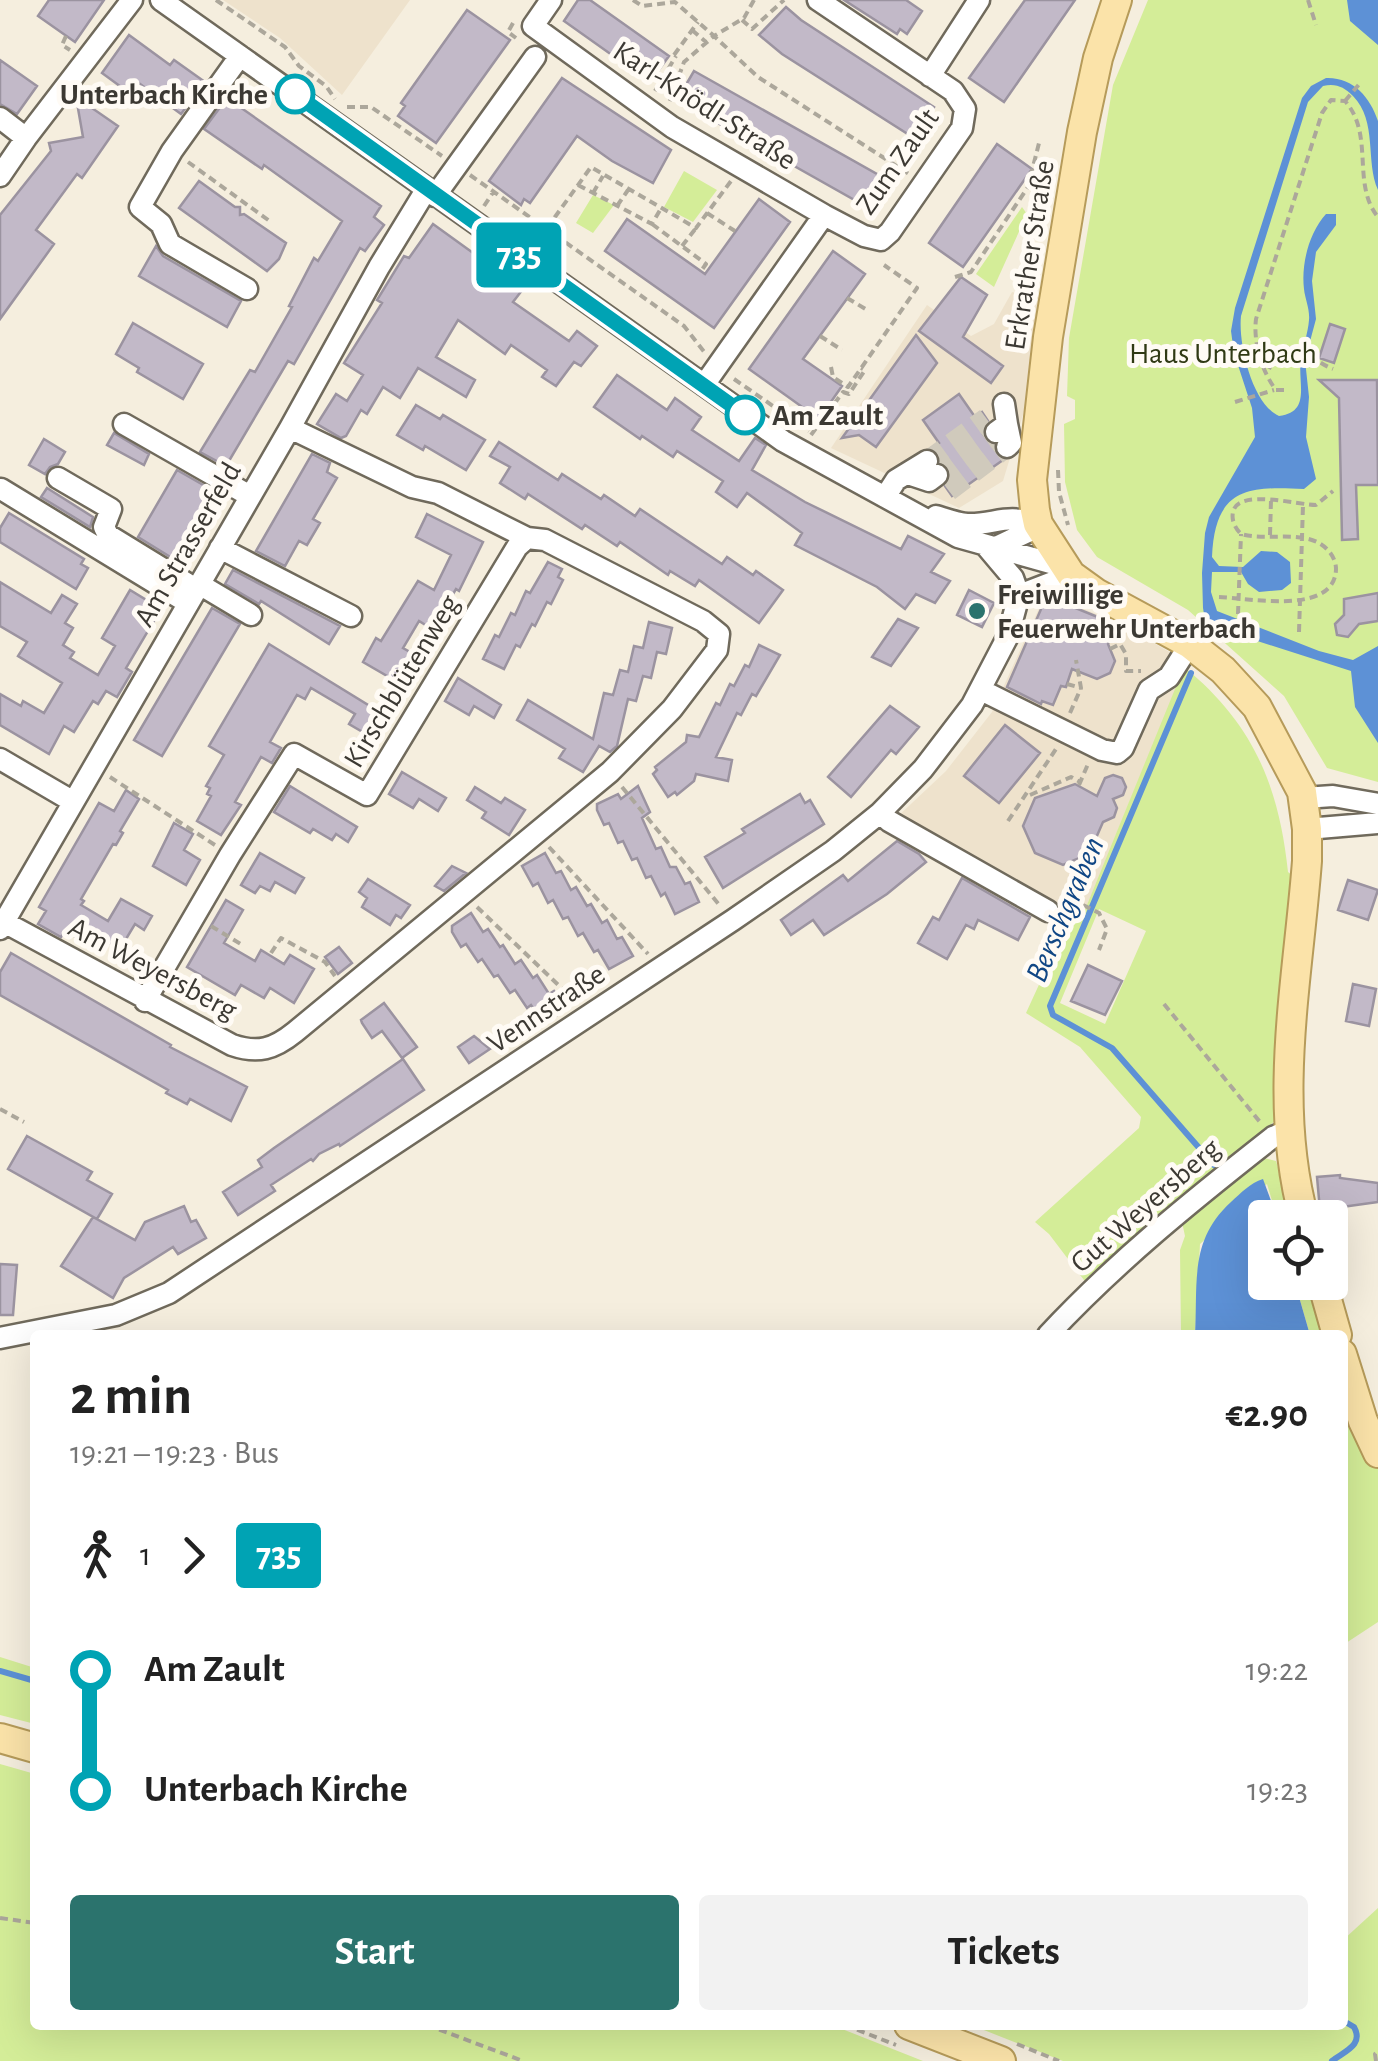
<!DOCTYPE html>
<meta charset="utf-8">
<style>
body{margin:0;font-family:"Alegreya Sans",sans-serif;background:#f2f2f2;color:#222;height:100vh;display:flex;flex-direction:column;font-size:38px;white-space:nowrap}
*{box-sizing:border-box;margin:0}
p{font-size:32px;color:#767676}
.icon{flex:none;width:55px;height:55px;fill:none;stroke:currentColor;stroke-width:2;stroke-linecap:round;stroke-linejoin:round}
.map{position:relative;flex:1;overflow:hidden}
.details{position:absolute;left:30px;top:1330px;width:1318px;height:700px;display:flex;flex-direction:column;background:#fff;border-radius:10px;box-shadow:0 10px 40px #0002}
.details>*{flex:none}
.badge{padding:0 20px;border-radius:8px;font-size:35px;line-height:65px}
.tools{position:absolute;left:1248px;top:1200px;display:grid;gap:20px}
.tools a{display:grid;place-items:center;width:100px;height:100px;border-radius:10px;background:#fff;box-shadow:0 10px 40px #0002;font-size:50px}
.map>.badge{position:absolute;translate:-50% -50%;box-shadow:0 0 0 5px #fff}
.legs{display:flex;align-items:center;gap:15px;height:110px;padding:0 40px;font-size:32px}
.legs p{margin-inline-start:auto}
.headline{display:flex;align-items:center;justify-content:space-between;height:170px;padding:0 40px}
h1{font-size:55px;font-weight:700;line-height:75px}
.cta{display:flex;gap:20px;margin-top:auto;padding:20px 40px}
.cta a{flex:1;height:115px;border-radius:10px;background:#2b736d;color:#fff;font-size:40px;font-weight:700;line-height:115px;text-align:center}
.cta a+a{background:#f2f2f2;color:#222}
ul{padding:0 40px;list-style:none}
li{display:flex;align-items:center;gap:35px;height:120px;font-size:38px}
li i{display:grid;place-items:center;width:15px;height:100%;margin:0 12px;background:currentColor}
li i::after{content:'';width:25px;height:25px;margin:-12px;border:8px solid;border-radius:50%;background:#fff}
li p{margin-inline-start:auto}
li:first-child i{background:linear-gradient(#0000 50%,currentColor 0)}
li:last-child i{background:linear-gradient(currentColor 50%,#0000 0)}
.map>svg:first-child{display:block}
.built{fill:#eee2cc}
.green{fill:#d4ed98;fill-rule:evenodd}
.water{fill:#5d91d6}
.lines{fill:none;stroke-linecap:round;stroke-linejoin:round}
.stream{stroke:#5d91d6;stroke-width:6}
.building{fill:#c2b9c8;stroke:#9b93a0;stroke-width:2.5}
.minor-tunnel{stroke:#d0cabc;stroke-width:20;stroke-dasharray:20 10;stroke-linecap:butt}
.minor-casing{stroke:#706a5c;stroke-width:25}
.major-casing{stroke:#b69b5a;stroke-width:32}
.path{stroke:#aca79b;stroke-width:4;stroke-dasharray:8 5;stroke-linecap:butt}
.minor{stroke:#fff;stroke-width:20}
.major{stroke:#fbe3a9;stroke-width:28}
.line-1-casing{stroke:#fff;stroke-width:22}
.line-1{stroke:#00a3b4;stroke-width:15}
.stop-1-dot{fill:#fff;stroke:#00a3b4;stroke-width:5}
.poi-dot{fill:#2b736d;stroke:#fffbf5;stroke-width:4}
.labels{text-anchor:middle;stroke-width:10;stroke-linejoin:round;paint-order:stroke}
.stop-label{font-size:30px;font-weight:bold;fill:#3c3933;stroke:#fffbf5;text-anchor:end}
.street-label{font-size:30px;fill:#3c3933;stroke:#fffbf5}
.park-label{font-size:30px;fill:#303a15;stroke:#fffbf5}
.poi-label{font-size:30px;font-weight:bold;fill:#3c3933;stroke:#fffbf5;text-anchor:start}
.water-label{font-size:32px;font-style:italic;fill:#114785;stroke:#fffbf5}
</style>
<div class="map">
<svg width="1378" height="2061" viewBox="0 0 1378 2061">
<rect width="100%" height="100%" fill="#f5eede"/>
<path class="built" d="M223 0H410L342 95 280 38Z
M1012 292 1040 298 1025 408 1003 481 959 508 831 448 927 305 971 336 994 324Z
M1046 593 1122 625 1187 662 1080 922 895 819 946 771 992 712Z"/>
<path class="green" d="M1148 0H1378V782L1327 768 1284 696 1188 610 1097 557 1077 530 1065 482 1064 424 1075 419V400L1067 396 1069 338 1113 85Z
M684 171 717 190 693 222 664 207Z
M593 195 614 205 593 233 576 223Z
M1022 207 1027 214 994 287 976 274Z
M1184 667C1253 723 1279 786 1288 872L1292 875 1276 1120 1087 1284 1049 1234 1035 1222 1139 1128 1141 1117 1080 1047 1026 1013 1070 917 1080 922ZM1099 909 1146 931 1105 1024 1060 1003Z
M1264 1158 1276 1161 1293 1217H1277L1267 1184 1200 1244 1195 1335H1181L1180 1250 1185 1236 1182 1222 1246 1168Z
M1295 1283H1309L1323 1335H1310Z
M1342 1398 1360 1439 1378 1468V1622L1343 1645Z
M0 1657 35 1668V1724L0 1715Z
M0 1764 35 1774V2025H832L923 2061H0Z
M1378 1908V2061H1063L971 2025H1342L1343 1940Z"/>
<path class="water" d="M1347 0H1378V45L1350 21Z
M1326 78C1353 77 1370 97 1378 121V190C1365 161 1378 122 1353 96 1344 87 1336 83 1323 86L1308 102 1241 316C1238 343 1252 404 1279 416 1312 412 1297 382 1301 359 1303 346 1308 333 1309 320 1310 309 1305 299 1304 289 1301 264 1309 233 1326 214H1336V225L1316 252 1312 281 1316 319 1305 360 1309 397 1306 437 1316 479 1304 489C1247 486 1215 488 1212 557L1219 566 1243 567 1261 551 1277 552 1290 562 1291 583 1282 590 1259 592 1248 584 1241 572H1212L1211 592 1217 611 1319 651 1353 660 1378 646V743L1355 707 1351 671 1214 627 1205 620 1203 608 1202 573 1205 533 1209 517 1255 437 1252 408 1234 353 1231 331 1235 308 1302 98 1311 86Z
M1263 1179 1277 1217 1265 1218V1282L1295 1283 1310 1335H1195C1198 1283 1189 1240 1231 1202 1241 1193 1250 1183 1263 1179Z"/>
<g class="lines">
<path class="stream" d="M1191 673 1050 1006 1053 1015 1112 1048 1214 1165
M0 1671 35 1681
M1332 2061C1345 2051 1364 2045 1354 2027L1342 2020"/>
</g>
<path class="building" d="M49 0H104L75 42 38 16Z
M578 0H590L669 56 650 82 564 21Z
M844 0H906L922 11 907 34 900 29 897 34Z
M1025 0H1075L1004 102 969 78Z
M786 7 801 20 934 107 914 138 782 54 759 35Z
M467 10 510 40 436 143 398 116 405 106 401 103Z
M129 35 170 65 174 60 205 82 181 114 136 81 128 92 102 73Z
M0 60 37 86 17 114 0 104Z
M694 71 884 178 867 207 677 100Z
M562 78 671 150 653 183 612 161 577 136 530 203 524 199 521 205 489 181Z
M76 97 118 126 82 178 77 174 36 230 54 244 0 319V215L51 151 49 143 83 137Z
M227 98 381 206 374 217 384 225 365 251 360 248 294 364 288 361 226 466 200 452 250 370 255 372 292 307 289 306 314 258 318 261 342 221 264 165 262 169 204 129Z
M997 144 1032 169 963 267 929 243Z
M199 181 235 207H240V215L244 214 286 243 279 259 267 271 179 208Z
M759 199 790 222 714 328 605 251 627 219 705 274Z
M433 224 523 289 513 302 569 341 577 331 597 346 581 366 574 362 556 386 542 377 547 370 511 345 505 354 458 320 436 357 475 380 466 397 418 368 400 398 383 387 367 414 361 410 346 436 341 438 317 424 336 394 347 401 363 375 344 363 382 303 377 300 404 256 409 258Z
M156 246 163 256 241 301 227 327 139 276Z
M833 251 865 274 803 359 842 386 819 419 749 369Z
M961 277 987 295 963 337 1003 366 991 383 919 331Z
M133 323 203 364 183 399 137 372 139 368 116 354Z
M1330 324 1345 329 1334 363 1319 358Z
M916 335 937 363 876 447 859 435 842 438Z
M617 375 667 410 675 398 701 417 692 430 739 461 755 438 766 445 752 470 805 502 901 549 908 536 944 554 931 572 950 581 935 603 916 594 905 609 877 587 795 545 802 533 747 493 737 507 716 492 723 481 677 451 673 457 642 436 640 439 594 407Z
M1319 380H1377L1378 485H1356L1358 539 1342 540V538L1339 398Z
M959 394 975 417 982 412 988 421 983 434 1003 460 952 496 945 486 950 472 931 448 939 443 923 420Z
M416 405 440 419 443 415 485 440 466 470 425 446 423 450 397 435Z
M114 433 149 454 144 465 107 445Z
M44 439 65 452 58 464 50 467 45 474 29 465Z
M499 442 558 480 562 474 601 499 604 495 635 516 640 509 722 564 727 557 753 575 756 571 783 590 759 623 699 580 695 586 670 571 668 575 620 542 617 546 585 525 582 529 528 494 525 499 500 483 510 467 490 456Z
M312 454 330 463 327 472 337 478 313 519 320 523 307 545 299 541 285 566 256 551Z
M177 470 212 490 172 558 138 537Z
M47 488 93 517 90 527 41 497Z
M9 513 84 559 81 564 88 568 76 589 0 542V528Z
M427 514 483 542 459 591 456 589 432 629 419 621 403 648 417 656 401 684 363 662 376 638 381 641 418 581 434 590 451 555 416 537Z
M548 562 562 569 558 577 563 580 551 604 547 602 535 626 532 624 520 647 516 645 504 669 483 659 495 635 499 637 511 613 515 615 526 591 530 593Z
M233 570 340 626 329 644 261 601 259 604 225 584Z
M0 582 51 613 62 595 77 604 65 623 73 628 63 645 74 652 70 658 98 675 115 646 102 638 130 590 161 609 126 668 132 672 117 697 106 691 98 704 93 701 74 732 64 726 49 754 0 725V694L21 706 23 701 44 713 62 683 18 656 27 642 0 626Z
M969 590 994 603 982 627 957 615Z
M1378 593V621L1359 624 1348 637 1337 635 1335 624 1344 615V599Z
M1051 598 1115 624 1108 644 1115 661 1110 673 1097 679 1072 669 1066 687 1061 686 1053 705 1042 701 1041 704 1007 687 1045 600Z
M212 608 240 624 162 756 134 740Z
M898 619 918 628 891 666 872 657Z
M649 622 672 628 666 654 657 652 651 678 643 676 636 701 628 699 617 746 610 752 599 746 583 772 559 758 565 749 517 720 528 700 593 739 604 693 613 695 620 670 628 672 634 646 643 648Z
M269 644 386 716 373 738 349 724 355 714 311 688 305 699 297 695 270 742 281 748 272 763 261 757 235 802 241 805 221 835 197 821 211 796 207 794 210 788 206 786 224 755 209 746Z
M759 645 780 655 756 696 752 694 741 715 737 713 716 757 732 760 728 781 696 774 694 781 677 795 675 792 668 797 653 774 657 770 655 767 686 742 687 735 699 737 716 703 720 705 730 684 734 686 745 665 749 667Z
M458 678 501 705 494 718 474 706 469 715 445 701Z
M890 706 919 727 896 754 891 750 851 797 828 777Z
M1005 725 1040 753 999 803 964 776Z
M402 772 446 798 438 811 419 799 413 808 389 794Z
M1113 775 1122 778 1126 787 1123 795 1113 799 1117 808 1114 817 1103 822 1089 854 1063 865 1035 853 1023 826 1035 798 1075 784 1097 796 1105 778Z
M290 786 357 827 348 842 336 834 332 840 313 829 310 833 274 812Z
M638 786 650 812 642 818 656 849 661 847 670 867H676L685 884 690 882 699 902 675 914 665 893 661 896 651 876 646 878 637 858 632 860 623 841 618 843 609 823 604 825 597 810V804L618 794 621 799Z
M475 787 501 803 505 798 525 810 509 835 482 818 486 812 467 800Z
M126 790 139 799 120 831 123 833 116 845 113 844 81 899 84 901 81 905 108 921 121 899 152 916 144 930 135 924 120 949 99 937 94 947 65 931 61 937 38 924 46 911 39 907 99 803 114 811Z
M800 794 805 803 810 800 824 824 723 888 705 857 745 833 742 829Z
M174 823 193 834 184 850 200 860 186 885 153 866Z
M897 841 919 854 926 862 887 894 824 935 813 920 791 935 781 920 843 875 848 881Z
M260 853 304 878 295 893 275 882 270 891 260 886 255 893 241 885Z
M545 853 556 873 561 871 571 890 576 887 587 906 591 904 602 923 607 920 617 939 622 937 633 956 609 969 598 950 594 952 583 933 578 936 568 917 563 919 553 900 548 903 538 883 533 886 522 866Z
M452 866 466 873 444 891 435 886Z
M962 878 1030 917 1018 940 978 920 974 929 966 925 947 959 918 943 933 917 939 920Z
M368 879 410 905 401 918 396 915 390 925 362 907 367 898 359 892Z
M1348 880 1378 890 1368 920 1338 910Z
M226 900 243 910 224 943 255 961 261 950 284 964 290 955 314 969 294 1003 270 988 264 998 241 985 235 995 187 967Z
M471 913 483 932 488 929 500 947 503 945 515 964 521 960 533 978 537 975 549 994 554 991 566 1009 544 1024 531 1005 527 1008 515 990 510 993 498 975 494 977 482 959 478 962 466 944 461 947 452 932V926Z
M339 947 352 963 338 974 325 957Z
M11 953 171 1045 170 1047 247 1087 231 1121 190 1099 187 1104 166 1093 168 1090 0 995V972Z
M1088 965 1122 981 1105 1015 1071 1001Z
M1353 984 1376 989 1369 1026 1346 1021Z
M384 1003 417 1047 402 1058 382 1031 372 1038 362 1023 361 1020Z
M474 1036 490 1049 469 1063 458 1047Z
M403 1059 424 1090 340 1146 339 1144 319 1154 313 1161 311 1159 271 1185 275 1191 238 1215 223 1192 262 1167 258 1160 274 1148Z
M27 1136 92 1172 87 1180 112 1194 97 1219 8 1169Z
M1340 1175V1178L1378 1183V1202L1320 1210 1317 1177Z
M184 1206 191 1222 196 1220 206 1238 178 1254 173 1247 124 1278 113 1298 61 1266 93 1217 135 1240 145 1222Z
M0 1264 17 1265 13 1315H0Z"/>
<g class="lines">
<path class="minor-tunnel" d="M927 461 986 418
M937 475 996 432
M949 491 1007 447"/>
<g class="minor-casing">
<path id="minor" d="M161 0 783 441 958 537 1065 567
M551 0 533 26 672 127 824 215
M240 56 172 151 140 207 161 224 170 244 247 289
M930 76 979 0
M0 118 26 138
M0 176 26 138 132 0
M435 196 535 57
M704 385 824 215 864 236 881 240 890 232 962 128 965 109 953 91 818 0
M124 424 250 496
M996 432 1007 424 1004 404
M1007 447 1011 443 1007 424
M908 474 929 481 937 475
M58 478 111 509 104 527 108 535 196 589
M1 489 188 603
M885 497 896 480 927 461
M936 516C946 519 957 523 967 524 995 525 1005 513 1038 524
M998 546 1030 531 1038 524
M220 548 351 616
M199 584 251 615
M1019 595 1071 575
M981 690 1102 750 1117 753 1123 748 1149 690 1169 677 1190 644
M0 759 72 801
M1304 798 1333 796 1378 804
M880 813 889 821 1048 911
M1307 829 1378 823
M4 922 232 1045C258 1054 274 1049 295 1032L610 772 672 709 717 650 719 634 703 621 545 540 527 538 438 493 412 487 290 428
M0 929 290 428 379 267 426 190
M145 1001 230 855 294 754 367 795 517 547 527 538
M1048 1335C1117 1261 1194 1199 1273 1137L1289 1130
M0 1338 116 1315 169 1293 733 920 833 851 880 813 923 769 972 705 1008 636 1019 595 1013 578 986 546"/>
</g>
<g class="major-casing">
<path id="major" d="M1117 0 1098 58 1082 132 1048 337 1032 480 1035 510 1038 524 1071 575 1096 593 1190 644 1223 670 1257 707 1302 792 1307 829V861C1298 979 1272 1101 1304 1218
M1322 1282 1337 1335
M1342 1354 1363 1421 1378 1453
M0 1738 35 1748
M909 2025 1001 2061"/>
</g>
<path class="path" d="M216 0 285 47 299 66 326 86 335 99
M633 0 642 6 675 2 714 36 684 62 669 103
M754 0 744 18 714 36 758 77 909 174
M1308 0 1316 25
M742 20 752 29 784 0
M513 23 508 32 516 38
M692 30 706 42
M66 36 62 45 70 50
M674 55 698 22
M655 91 676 56
M1345 101 1361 82
M347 107H371L442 156
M188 162 271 222
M470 175 684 326 705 353
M578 185 652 224 660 210
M593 193 603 176
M484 206 494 191
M617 206 628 190
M707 213 735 231
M652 224 706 264 701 271
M547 228 591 167 696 228 731 181
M682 246 696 228
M955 277 971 272 1028 187 1039 143
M847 298 869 311
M820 336 842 350
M831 367 833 377 848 387 917 288 884 265
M1269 369C1290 328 1307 359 1333 369
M734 379 809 431
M1284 390H1276C1262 372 1253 342 1256 319L1322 113 1331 100 1345 101C1375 135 1351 184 1378 217
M1235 402 1274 390
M811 435 843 392 849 394 865 370 861 368
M1058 470 1059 492 1068 525
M1270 535 1271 500
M1219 597C1249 598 1335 616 1336 569 1336 558 1328 548 1319 543 1297 531 1265 541 1241 534 1236 529 1231 521 1233 512 1238 488 1298 505 1316 505L1333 491
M1238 614 1241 534
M1299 632 1303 505
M1110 649 1120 644 1126 654V671H1141
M1067 684 1081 688
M1070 713 1081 688 1076 660
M110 777 215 845
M1079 785 1088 764
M622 787 721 907
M1030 795 1071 777 1080 782
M1008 821 1056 749
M549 847 648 954
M1083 905 1099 913 1107 929 1099 950
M477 907 575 1001
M211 926 244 946
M271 953 281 938 325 962 335 976
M1164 1004 1260 1122
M0 1109 24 1122
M0 1918 35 1923
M427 2025 523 2061
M845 2025 896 2045
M1017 2044 1059 2061
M1376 2061 1375 2054 1378 2052"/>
<use href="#minor" class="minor"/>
<use href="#major" class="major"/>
</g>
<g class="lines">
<g class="line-1-casing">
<path id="line-1" d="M295 94 745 415"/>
</g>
<use href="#line-1" class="line-1"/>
</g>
<g class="stop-1-dot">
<circle cx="295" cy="94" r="18"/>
<circle cx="745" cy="415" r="18"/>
</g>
<circle class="poi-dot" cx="977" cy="611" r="10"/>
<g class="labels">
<g class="stop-label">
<text x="268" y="104">Unterbach Kirche</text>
<text x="772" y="425" text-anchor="start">Am Zault</text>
</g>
<g class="street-label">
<text transform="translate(705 105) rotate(33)" y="10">Karl-Knödl-Straße</text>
<text transform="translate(897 161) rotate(-55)" y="10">Zum Zault</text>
<text transform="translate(1029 255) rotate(-81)" y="10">Erkrather Straße</text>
<text transform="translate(187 544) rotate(-60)" y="10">Am Strasserfeld</text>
<text transform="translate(401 681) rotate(-59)" y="10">Kirschblütenweg</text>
<text transform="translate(153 968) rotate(28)" y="10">Am Weyersberg</text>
<text transform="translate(546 1008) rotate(-34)" y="10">Vennstraße</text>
<text transform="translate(1145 1205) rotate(-41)" y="10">Gut Weyersberg</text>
</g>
<g class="park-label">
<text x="1223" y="363">Haus Unterbach</text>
</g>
<g class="poi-label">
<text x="997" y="604">Freiwillige<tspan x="997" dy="34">Feuerwehr Unterbach</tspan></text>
</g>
<g class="water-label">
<text transform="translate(1064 909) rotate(-67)" y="11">Berschgraben</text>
</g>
</g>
</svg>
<div class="tools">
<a><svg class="icon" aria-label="locate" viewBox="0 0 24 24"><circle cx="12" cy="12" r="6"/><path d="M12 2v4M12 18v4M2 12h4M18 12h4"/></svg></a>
</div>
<b class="badge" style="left:519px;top:255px;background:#00a3b4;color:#fff">735</b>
<section class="details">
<div class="headline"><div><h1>2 min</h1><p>19:21 – 19:23 · Bus</p></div><b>€2.90</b></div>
<div class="legs"><svg class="icon" aria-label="walk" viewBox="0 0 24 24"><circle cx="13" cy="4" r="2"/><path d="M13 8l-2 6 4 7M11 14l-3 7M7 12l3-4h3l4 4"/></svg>1<svg class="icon" aria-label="forward" viewBox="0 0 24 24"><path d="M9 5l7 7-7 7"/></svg><b class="badge" style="background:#00a3b4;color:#fff">735</b></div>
<ul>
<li><i style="color:#00a3b4"></i><b>Am Zault</b><p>19:22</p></li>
<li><i style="color:#00a3b4"></i><b>Unterbach Kirche</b><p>19:23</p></li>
</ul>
<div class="cta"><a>Start</a><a>Tickets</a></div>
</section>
</div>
